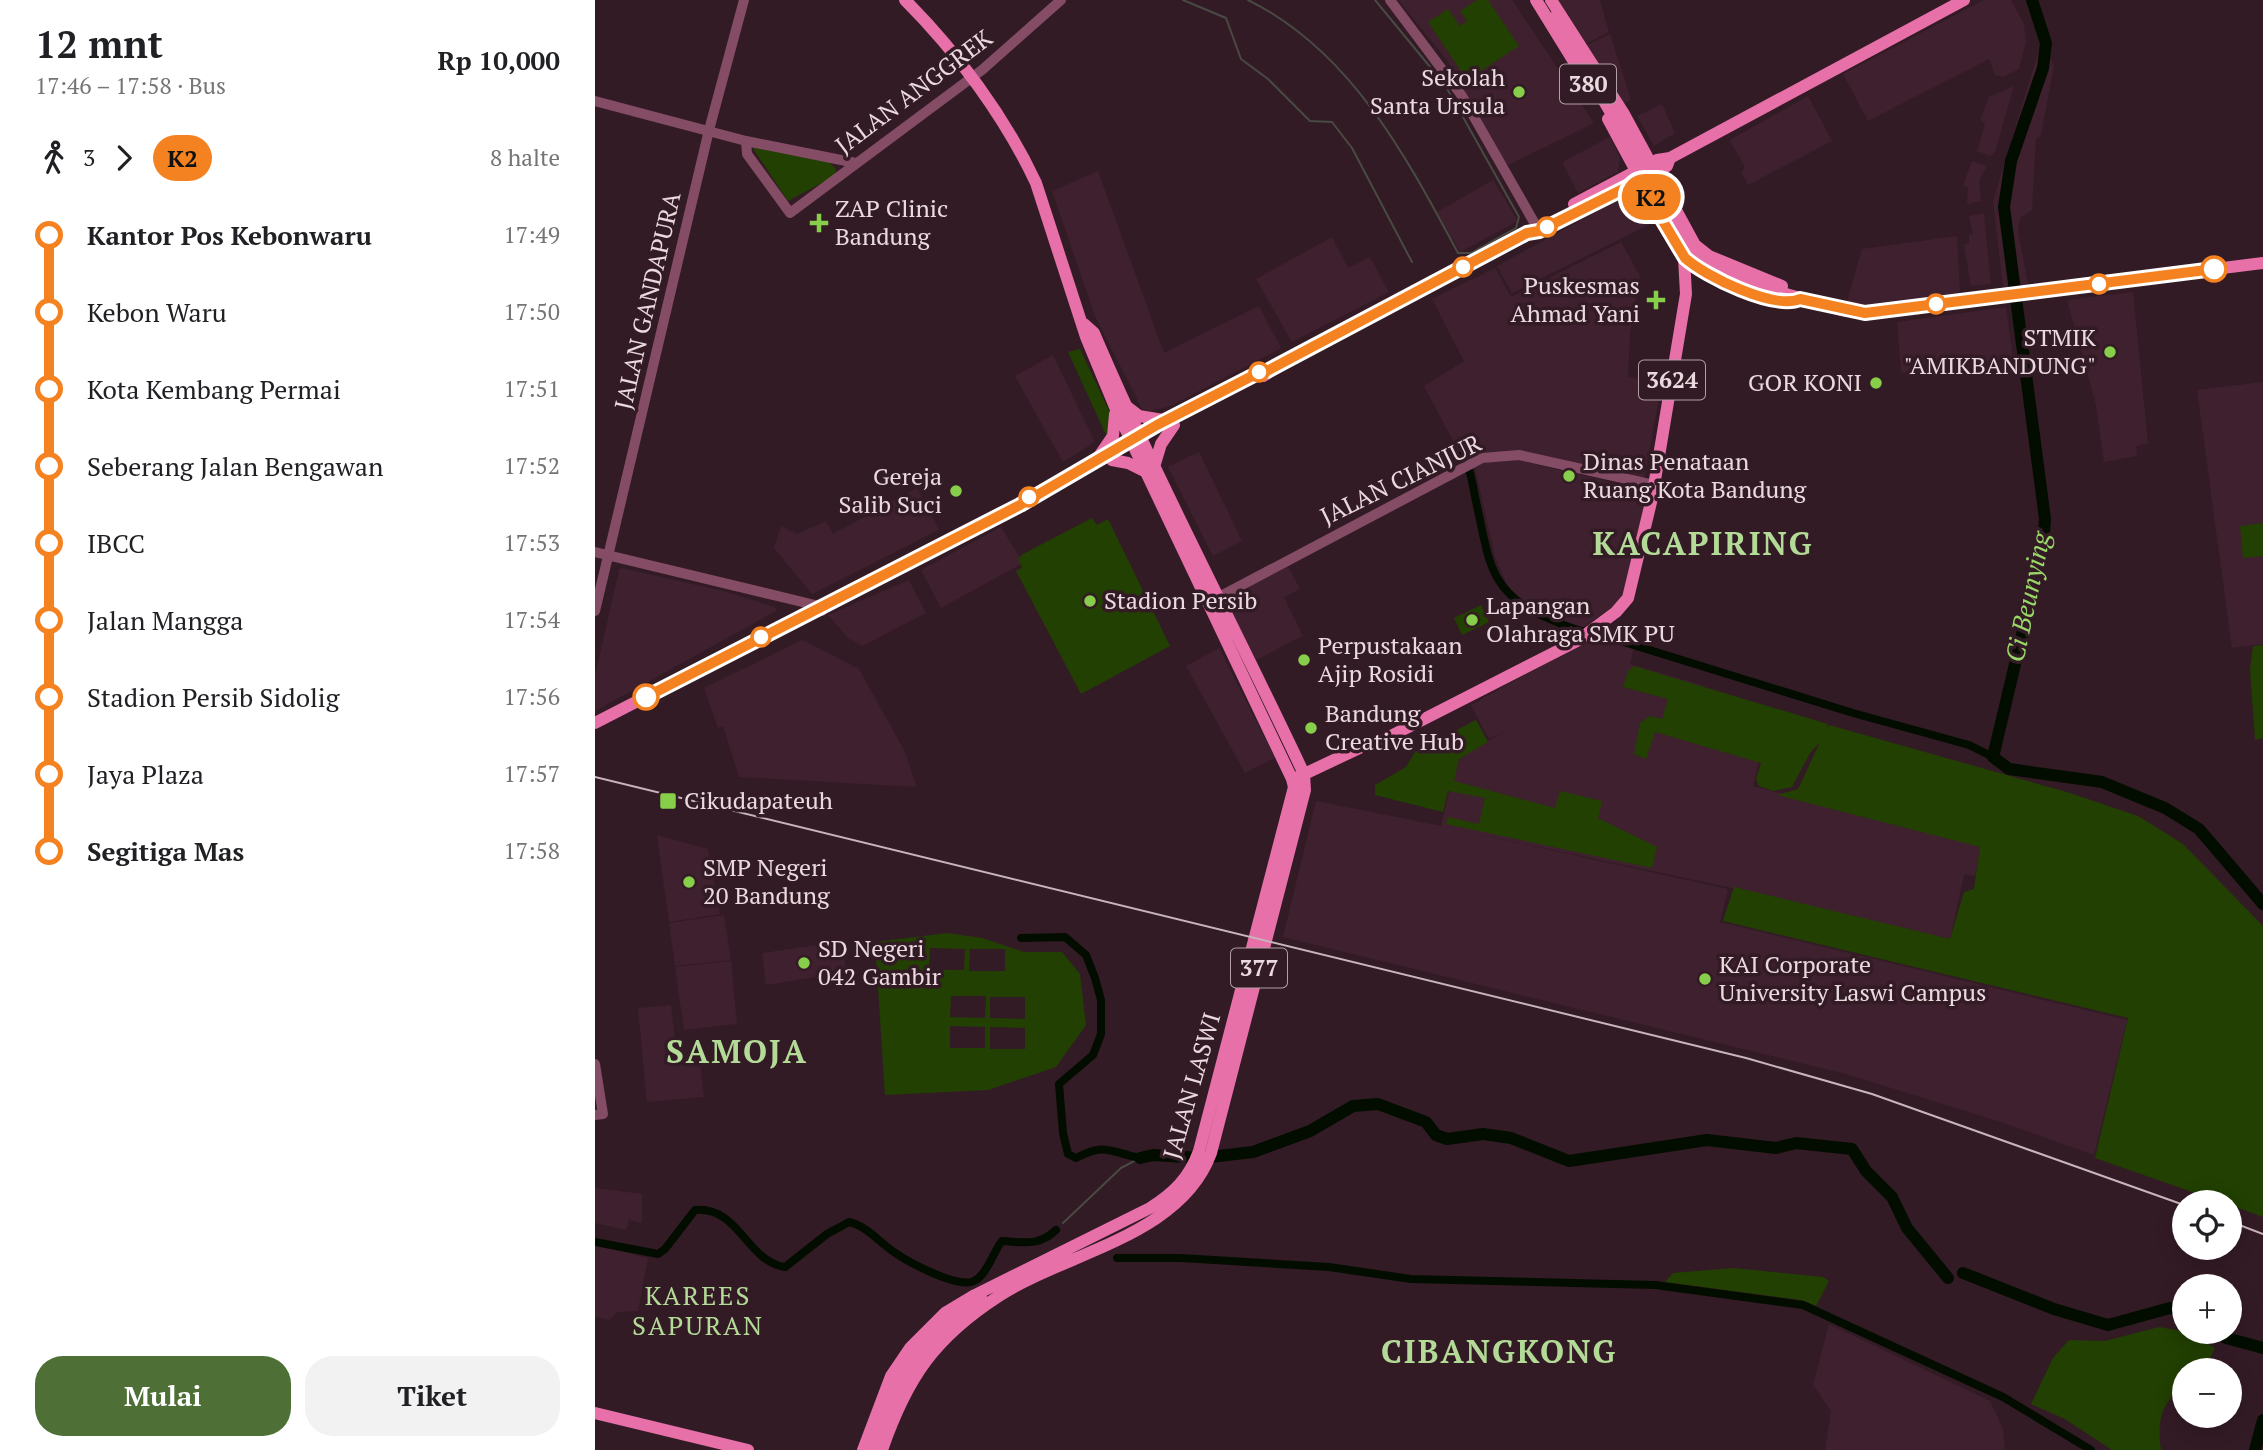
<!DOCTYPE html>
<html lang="id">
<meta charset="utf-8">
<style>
body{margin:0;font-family:"PT Serif",serif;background:#f2f2f2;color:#202124;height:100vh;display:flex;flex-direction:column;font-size:26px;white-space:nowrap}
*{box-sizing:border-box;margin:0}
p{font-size:23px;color:#757577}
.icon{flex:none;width:38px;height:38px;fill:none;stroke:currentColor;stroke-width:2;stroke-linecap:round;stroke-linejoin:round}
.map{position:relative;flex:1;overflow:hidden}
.side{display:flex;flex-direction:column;background:#fff;width:595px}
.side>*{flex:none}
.badge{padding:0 14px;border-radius:23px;font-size:24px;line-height:46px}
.tools{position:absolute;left:1577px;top:1190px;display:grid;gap:14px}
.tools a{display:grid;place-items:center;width:70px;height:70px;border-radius:50%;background:#fff;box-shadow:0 4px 18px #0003;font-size:35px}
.map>.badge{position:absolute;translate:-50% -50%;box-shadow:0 0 0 4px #fff}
.legs{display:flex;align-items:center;gap:10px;height:77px;padding:0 35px;font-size:23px}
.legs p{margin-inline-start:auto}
.overview{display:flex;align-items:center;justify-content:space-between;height:119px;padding:0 35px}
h1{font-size:38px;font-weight:800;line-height:52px}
.action{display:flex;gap:14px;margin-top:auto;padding:14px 35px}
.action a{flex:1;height:80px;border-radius:28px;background:#4e6f35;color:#fff;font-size:28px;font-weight:800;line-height:80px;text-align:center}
.action a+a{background:#f2f2f2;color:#202124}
ul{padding:0 35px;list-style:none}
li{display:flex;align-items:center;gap:24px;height:77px;font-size:26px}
li i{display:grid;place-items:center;width:10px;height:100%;margin:0 9px;background:currentColor}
li i::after{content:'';width:18px;height:18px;margin:-9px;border:5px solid;border-radius:50%;background:#fff}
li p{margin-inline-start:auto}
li:first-child i{background:linear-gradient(#0000 50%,currentColor 0)}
li:last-child i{background:linear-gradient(currentColor 50%,#0000 0)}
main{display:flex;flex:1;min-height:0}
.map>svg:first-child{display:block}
.built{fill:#3f202e}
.green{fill:#224002;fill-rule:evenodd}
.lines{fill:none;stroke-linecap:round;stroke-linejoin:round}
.stream{stroke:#484a43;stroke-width:2}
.canal{stroke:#020d00;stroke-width:8}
.river{stroke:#020d00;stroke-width:12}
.minor{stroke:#854c66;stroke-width:10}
.major{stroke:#e770a8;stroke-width:12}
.rail{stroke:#c8b5bc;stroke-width:2}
.major-bridge{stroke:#e770a8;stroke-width:12}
.line-1-casing{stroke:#fff;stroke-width:16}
.line-1{stroke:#f58220;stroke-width:10}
.poi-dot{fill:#87cf4a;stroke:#331b25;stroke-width:2.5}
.stop-1-dot{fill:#fff;stroke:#f58220;stroke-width:3.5}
.labels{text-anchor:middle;stroke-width:7;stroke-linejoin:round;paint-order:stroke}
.shield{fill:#331b25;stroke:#b3a0a7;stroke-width:2}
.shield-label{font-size:23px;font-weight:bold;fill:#ead9df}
.poi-label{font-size:24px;fill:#ead9df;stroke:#331b25;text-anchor:start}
.street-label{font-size:24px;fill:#ead9df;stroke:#331b25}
.water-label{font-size:26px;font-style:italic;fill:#98d768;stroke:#331b25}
.neighbourhood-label{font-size:26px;letter-spacing:2px;fill:#b3db97;stroke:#331b25}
.district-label{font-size:32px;font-weight:bold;letter-spacing:2px;fill:#b3db97;stroke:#331b25}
</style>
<main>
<section class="side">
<div class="overview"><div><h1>12 mnt</h1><p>17:46 – 17:58 · Bus</p></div><b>Rp 10,000</b></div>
<div class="legs"><svg class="icon" aria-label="walk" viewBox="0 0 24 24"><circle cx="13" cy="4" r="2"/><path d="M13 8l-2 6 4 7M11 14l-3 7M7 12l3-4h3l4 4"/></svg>3<svg class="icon" aria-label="forward" viewBox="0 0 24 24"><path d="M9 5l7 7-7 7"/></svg><b class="badge" style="background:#f58220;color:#111">K2</b><p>8 halte</p></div>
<ul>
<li><i style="color:#f58220"></i><b>Kantor Pos Kebonwaru</b><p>17:49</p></li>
<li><i style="color:#f58220"></i><span>Kebon Waru</span><p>17:50</p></li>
<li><i style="color:#f58220"></i><span>Kota Kembang Permai</span><p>17:51</p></li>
<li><i style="color:#f58220"></i><span>Seberang Jalan Bengawan</span><p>17:52</p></li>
<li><i style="color:#f58220"></i><span>IBCC</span><p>17:53</p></li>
<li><i style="color:#f58220"></i><span>Jalan Mangga</span><p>17:54</p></li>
<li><i style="color:#f58220"></i><span>Stadion Persib Sidolig</span><p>17:56</p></li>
<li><i style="color:#f58220"></i><span>Jaya Plaza</span><p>17:57</p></li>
<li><i style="color:#f58220"></i><b>Segitiga Mas</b><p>17:58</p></li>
</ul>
<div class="action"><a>Mulai</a><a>Tiket</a></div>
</section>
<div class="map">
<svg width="1668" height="1450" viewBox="0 0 1668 1450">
<rect width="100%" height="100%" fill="#331b25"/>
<path class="built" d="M803 0H917L999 123 912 166 852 60Z
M961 0H1005L1014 32 990 44Z
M1389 0H1416L1429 24 1431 42 1424 69 1408 77 1400 75 1394 59 1273 121 1248 74Z
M1015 34 1036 100 1026 105 992 45Z
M1446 43 1459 65 1446 135 1441 139 1437 210 1425 218 1423 230 1433 285 1408 287 1398 201Z
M1419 86 1400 152 1395 156 1382 151 1390 124 1385 120 1394 97Z
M1213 96 1237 141 1153 185 1146 172 1150 168 1135 140Z
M1067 104 1080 133 1059 146 1042 116Z
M1015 137 1025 157 1023 172 983 193 967 162Z
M1377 161 1392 166 1384 180 1386 201 1372 204 1373 188 1368 185Z
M503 171 569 353 664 306 686 348 576 406 556 411 547 409 500 316 457 191Z
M898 180 923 221 865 252 842 212Z
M1038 192H1047L1061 221 917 293 902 266Z
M1389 213 1396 284 1376 286 1369 245 1374 243V235L1378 234 1374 216Z
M1362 236 1365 295 1267 307 1252 301 1267 249Z
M737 237 753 268 775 257 794 292 697 342 661 279Z
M1026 242 1045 276 1035 334 1033 377 1067 383 1049 479 961 460 884 455 883 448 866 456 829 386 869 361 837 299 900 268 916 297Z
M1538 292 1553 443 1541 446 1542 456 1509 462 1501 405 1472 300Z
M1411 307 1418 358 1306 373 1302 322Z
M458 355 500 442 468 462 420 376Z
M1668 382V644L1637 648 1602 390Z
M604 452 647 541 618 556 573 467Z
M896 460H922L1053 491 1034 582 1021 604 987 628 940 609 920 598 913 587 900 557 880 467Z
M322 488 344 530 217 594 179 548 186 526 202 534 231 521 238 534Z
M406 527 428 563 346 608 326 570Z
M692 564 705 589 689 597 708 636 661 660 629 596Z
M27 568 132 592 182 608 181 611 0 711V676L24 570Z
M314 580 331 613 267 646 253 638 233 615Z
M998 637 1039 648 1035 664 1106 685 1092 733 1166 752 1158 786 1386 845 1380 876 1369 874 1355 939 1133 887 855 828 1133 889 1125 922 1532 1020 1499 1155 1406 1122 1251 1074 688 937 721 801 846 826 862 758 911 731 894 739 876 705Z
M207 640 264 669 309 750 322 787 144 777 128 726 123 728 109 688Z
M624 648 680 758 650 773 591 666Z
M62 835 113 849 125 914 74 922Z
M129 915 136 960 80 966 74 923Z
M245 942 252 972 171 985 167 953Z
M136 961 142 1024 89 1030 80 967Z
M76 1005 81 1049 105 1063 109 1097 52 1102 43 1008Z
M0 1188 47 1194V1223L34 1220 31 1230 0 1223Z
M0 1245 53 1258 43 1311 22 1312 15 1320 0 1317Z
M1234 1324 1395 1401 1408 1429 1410 1450H1230L1236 1411 1218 1385Z"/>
<path class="green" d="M882 0H893L924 46 872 80 833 22 853 9 865 26 872 21 865 11Z
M157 147 234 162 241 169 240 176 193 201Z
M485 349 517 417 512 437 473 352Z
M497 518 502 525 513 519 575 646 486 694 421 571 427 568 423 559 428 554Z
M1668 523V556L1648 558 1645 526Z
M886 605 894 622 867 635 859 618Z
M1668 645V738L1660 740 1655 670 1658 646Z
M1039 666 1233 724 1232 729 1234 725 1472 792 1543 816 1588 844 1668 926V1217L1635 1205 1634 1202H1626L1500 1158 1533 1018 1128 921 1139 887 1355 939 1369 892 1379 889 1385 847 1182 795 1203 789 1225 742 1215 753 1197 787 1178 791 1164 786 1161 779 1166 763 1060 732 1051 759 1039 754 1045 723 1055 716 1067 719 1073 699 1028 687 1033 671Z
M881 720 893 742 864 759 859 781 960 808 965 791 1007 801 1003 818 1062 847 1057 868 851 824 853 817 884 824 890 798 853 791 848 812 780 795V785L811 767 820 752Z
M352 933 387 938 429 952H467L485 974 491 1025 461 1067 393 1090 290 1095 280 942ZM335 948 370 949 369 970H334ZM375 949H410V971H374ZM356 996H391L390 1018 355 1017ZM395 997H430V1019L395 1018ZM355 1026 390 1027V1048H355ZM395 1027 430 1028V1049H395Z
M1139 1268 1228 1277 1234 1281 1221 1306 1206 1300 1070 1282 1078 1273Z
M1564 1327 1594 1332 1620 1348 1614 1360 1602 1370H1589C1589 1387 1579 1391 1571 1405 1563 1418 1564 1435 1566 1450H1517L1470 1419 1436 1404 1458 1358 1474 1340 1510 1341Z"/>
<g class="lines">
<path class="stream" d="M588 0 631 18 646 59 673 79 715 121 737 122 757 148 817 262
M653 0C756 51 811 156 863 253H876L921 228 924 217 850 85 780 0
M468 1223 526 1168 545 1158"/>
<path class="canal" d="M867 455C878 474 877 485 882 506 894 560 894 592 950 617 969 626 985 632 1006 635L1258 713 1374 745 1398 757
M426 938 470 937 491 955 500 978 506 1000V1034L498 1055 464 1084 468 1133 473 1154 481 1158C511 1142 514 1152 545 1158
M0 1242 63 1254 70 1249 100 1210C144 1206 152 1262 190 1267L232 1234 254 1222C272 1226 284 1242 299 1252 313 1262 363 1289 379 1281 392 1275 398 1252 407 1241 428 1242 443 1247 461 1230
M522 1258H586L734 1267 816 1279 1060 1285 1208 1305 1408 1397 1496 1450"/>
<path class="river" d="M1437 0 1451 43 1448 68 1416 161 1409 207 1450 519 1448 546 1398 757 1414 769 1507 782 1570 808 1604 829 1668 904
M545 1158 558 1155 606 1158 658 1152 715 1131 758 1106 783 1104 831 1122 841 1135 852 1139 888 1134 916 1138 974 1161 1112 1140 1181 1148 1201 1143 1257 1149 1271 1171 1297 1197 1312 1228 1353 1278
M1368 1273 1459 1309 1513 1325 1575 1308 1589 1311
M1620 1332 1631 1338 1668 1348
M1660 1450 1668 1420"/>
<path class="minor" d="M795 0 867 96 944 231
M0 101 151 141 261 163
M151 141 152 154 195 213 387 70 466 0
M0 552 224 606 227 611
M624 597 887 458 924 455 1059 485
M0 611 114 130 149 0
M0 1064 8 1114 0 1115"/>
<path class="major" d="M941 0 986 73
M956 0 1029 114 1100 245 1114 256 1187 286
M1013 119 1041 171
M1044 181 1089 258 1111 274 1181 299
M979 204 1062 160 1075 158 1369 0
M1173 289 1247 310 1270 313 1668 263
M668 376 732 338 932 233 944 231 1061 173 1072 166 1075 158
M531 406 544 416 568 420
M505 455 518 436 520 414
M517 460 533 463 549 471
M559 467 566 444 579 425
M0 723 424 505 543 435 663 373 672 371
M703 777 775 743 784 742 982 641 1021 612 1033 598 1057 498 1091 294 1089 258
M0 1413 153 1450
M268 1450 296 1376 315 1348 350 1313 380 1295 555 1208C579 1193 594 1178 604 1151L699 787 697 779 520 407 491 337 441 183C410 117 362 52 310 0
M278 1450C297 1373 327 1346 386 1297
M287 1450C312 1378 339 1338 404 1296 472 1252 586 1236 616 1153L710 790 709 774C640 627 563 483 499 333L489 324"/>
<path class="rail" d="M0 777 1151 1058 1277 1094 1589 1205
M1634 1221 1668 1234"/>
<path class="major-bridge" d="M960 17 1100 257 1128 274 1173 289"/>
</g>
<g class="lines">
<g class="line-1-casing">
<path id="line-1" d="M51 697 425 505 562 425 663 373 672 371 932 233 944 231 1044 181 1090 258C1110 276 1179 310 1205 299L1270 313 1619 269"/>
</g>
<use href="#line-1" class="line-1"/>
</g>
<g class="poi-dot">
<circle cx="924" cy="92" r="7"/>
<path d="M220.5 212.5h7v7h7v7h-7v7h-7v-7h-7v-7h7z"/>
<path d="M1057.5 289.5h7v7h7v7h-7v7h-7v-7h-7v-7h7z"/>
<circle cx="1515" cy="352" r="7"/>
<circle cx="1281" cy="383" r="7"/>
<circle cx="974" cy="476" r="7"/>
<circle cx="361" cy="491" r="7"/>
<circle cx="495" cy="601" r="7"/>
<circle cx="877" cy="620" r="7"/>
<circle cx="709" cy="660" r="7"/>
<circle cx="716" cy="728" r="7"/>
<rect x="64" y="792" width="18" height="18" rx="3.5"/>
<circle cx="94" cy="882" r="7"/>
<circle cx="209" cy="963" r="7"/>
<circle cx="1110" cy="979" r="7"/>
</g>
<g class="stop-1-dot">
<circle cx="952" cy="227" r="9"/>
<circle cx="868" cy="267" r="9"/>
<circle cx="1619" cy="269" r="12"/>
<circle cx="1504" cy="284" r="9"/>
<circle cx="1341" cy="304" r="9"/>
<circle cx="664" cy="372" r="9"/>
<circle cx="434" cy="497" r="9"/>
<circle cx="166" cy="637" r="9"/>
<circle cx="51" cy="697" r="12"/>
</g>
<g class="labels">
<g class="shield">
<rect x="965" y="64.5" width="56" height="39" rx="5"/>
<rect x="1044" y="360.5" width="66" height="39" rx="5"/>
<rect x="636" y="948.5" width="56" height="39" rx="5"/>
</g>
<g class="shield-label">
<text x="993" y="92">380</text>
<text x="1077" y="388">3624</text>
<text x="664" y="976">377</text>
</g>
<g class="poi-label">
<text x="910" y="86" text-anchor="end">Sekolah<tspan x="910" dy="28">Santa Ursula</tspan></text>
<text x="240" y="217">ZAP Clinic<tspan x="240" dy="28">Bandung</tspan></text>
<text x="1045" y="294" text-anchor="end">Puskesmas<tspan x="1045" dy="28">Ahmad Yani</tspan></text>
<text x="1501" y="346" text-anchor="end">STMIK<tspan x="1501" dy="28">"AMIKBANDUNG"</tspan></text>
<text x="1267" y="391" text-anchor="end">GOR KONI</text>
<text x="988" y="470">Dinas Penataan<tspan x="988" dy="28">Ruang Kota Bandung</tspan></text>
<text x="347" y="485" text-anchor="end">Gereja<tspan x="347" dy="28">Salib Suci</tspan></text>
<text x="509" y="609">Stadion Persib</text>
<text x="891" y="614">Lapangan<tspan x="891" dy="28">Olahraga SMK PU</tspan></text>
<text x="723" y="654">Perpustakaan<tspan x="723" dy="28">Ajip Rosidi</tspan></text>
<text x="730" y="722">Bandung<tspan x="730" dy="28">Creative Hub</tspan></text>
<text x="89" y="809">Cikudapateuh</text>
<text x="108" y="876">SMP Negeri<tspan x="108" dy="28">20 Bandung</tspan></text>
<text x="223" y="957">SD Negeri<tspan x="223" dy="28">042 Gambir</tspan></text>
<text x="1124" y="973">KAI Corporate<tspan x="1124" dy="28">University Laswi Campus</tspan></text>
</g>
<g class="street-label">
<text transform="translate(319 92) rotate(-37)" y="8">JALAN ANGGREK</text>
<text transform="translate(53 301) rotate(-77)" y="8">JALAN GANDAPURA</text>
<text transform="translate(806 480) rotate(-26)" y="8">JALAN CIANJUR</text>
<text transform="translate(597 1086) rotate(-74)" y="8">JALAN LASWI</text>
</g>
<g class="water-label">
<text transform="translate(1433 597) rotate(-78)" y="9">Ci Beunying</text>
</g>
<g class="neighbourhood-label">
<text x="103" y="1305">KAREES<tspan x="103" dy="30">SAPURAN</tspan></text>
</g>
<g class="district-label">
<text x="1108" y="555">KACAPIRING</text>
<text x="142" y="1063">SAMOJA</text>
<text x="904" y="1363">CIBANGKONG</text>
</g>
</g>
</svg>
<div class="tools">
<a><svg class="icon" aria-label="locate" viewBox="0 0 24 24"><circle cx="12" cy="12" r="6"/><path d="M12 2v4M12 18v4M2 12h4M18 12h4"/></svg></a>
<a>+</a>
<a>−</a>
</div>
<b class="badge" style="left:1056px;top:197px;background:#f58220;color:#111">K2</b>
</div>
</main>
